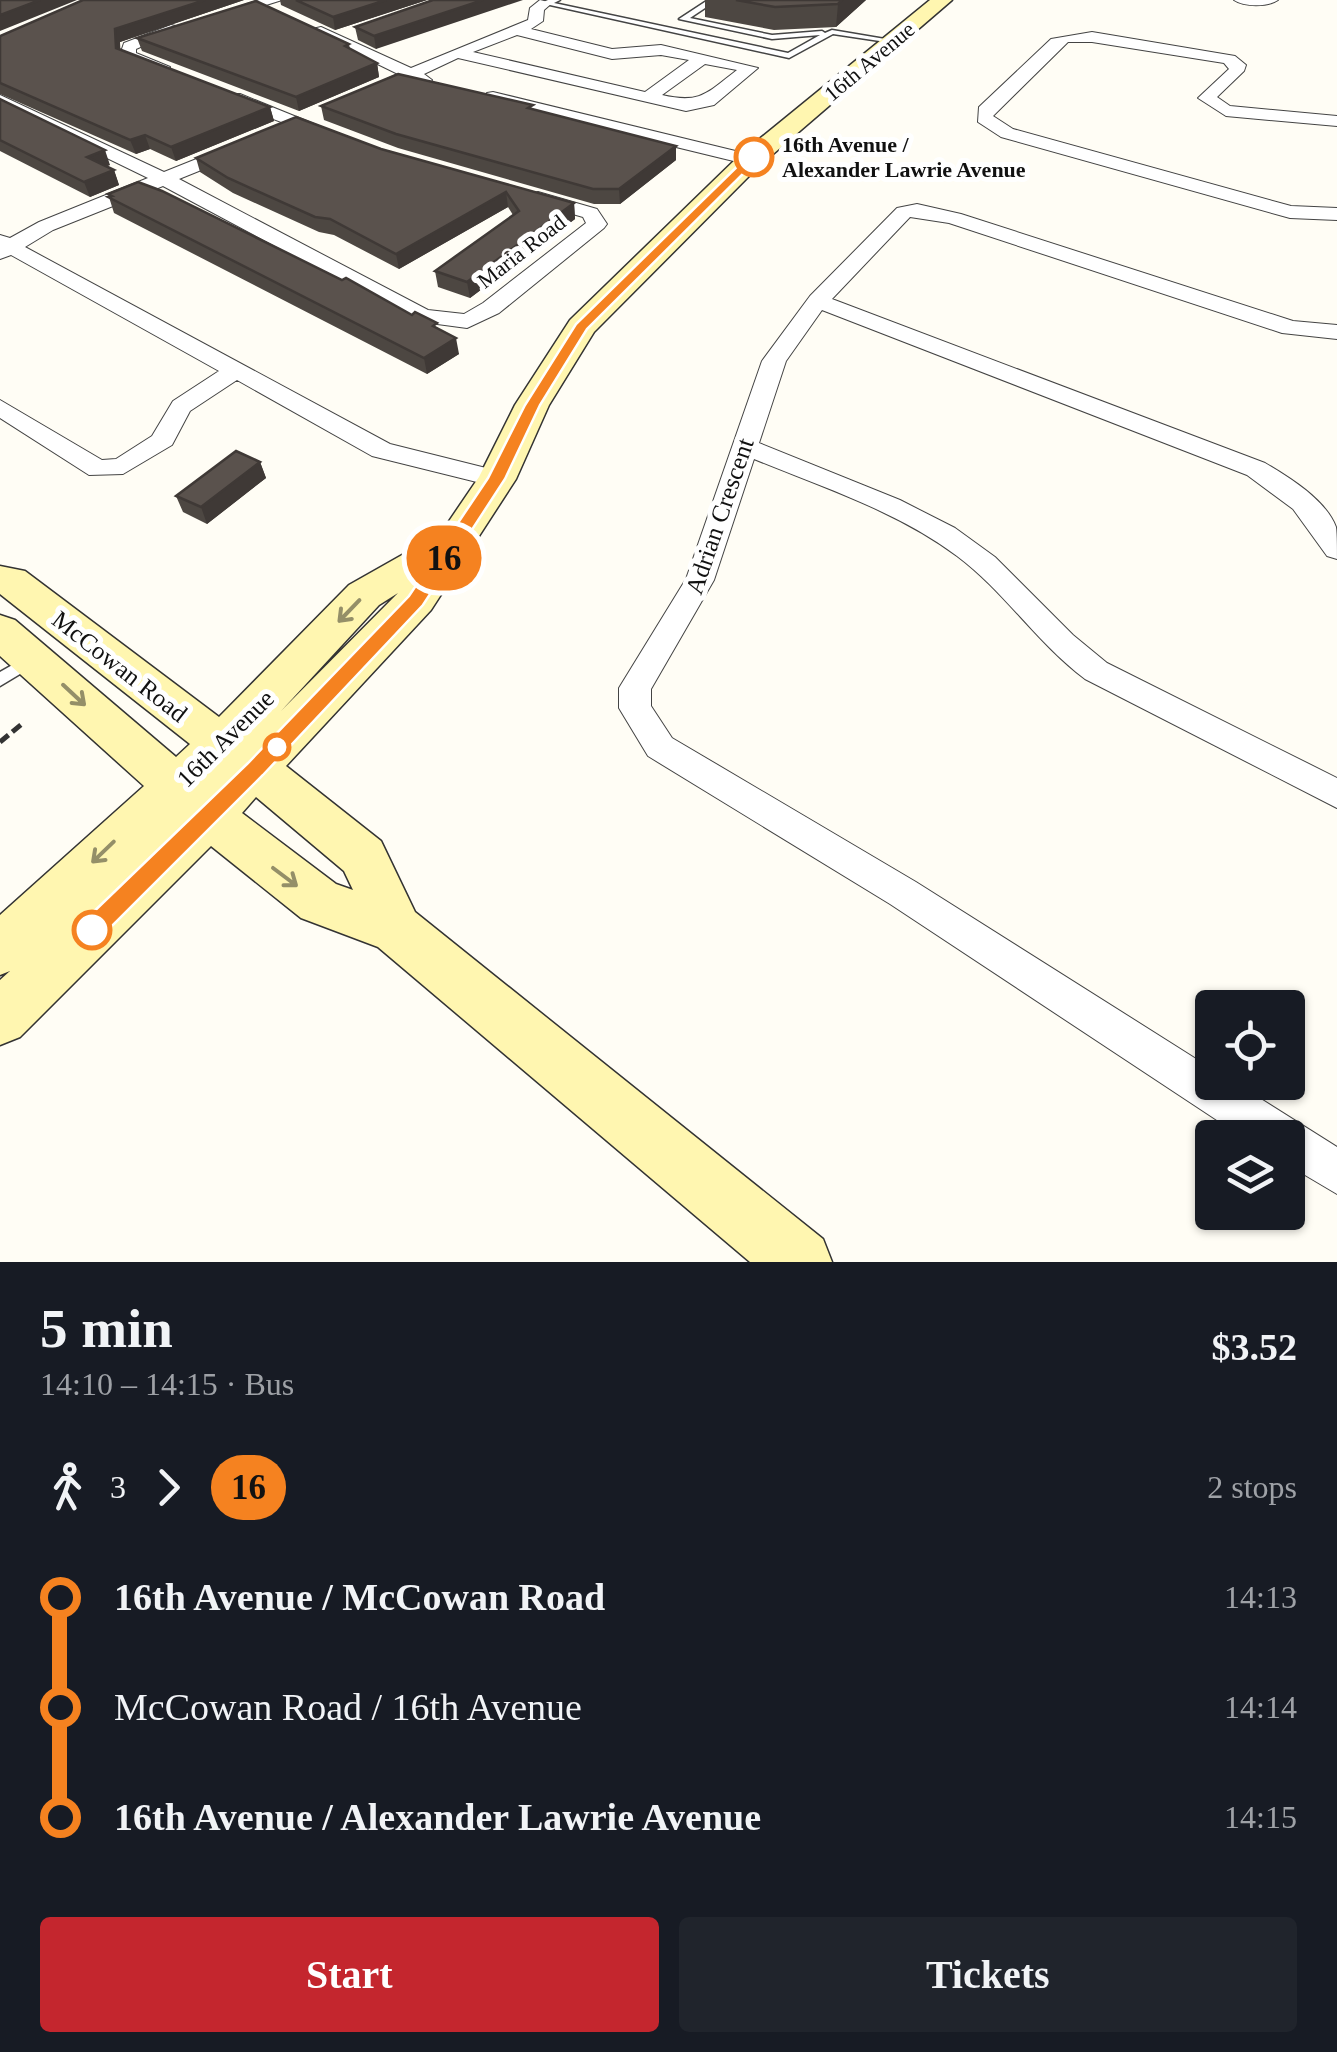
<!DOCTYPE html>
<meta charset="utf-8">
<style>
body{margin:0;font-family:Georgia,serif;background:#20242c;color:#f1f3f6;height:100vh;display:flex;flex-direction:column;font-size:38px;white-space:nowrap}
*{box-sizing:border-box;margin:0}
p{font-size:32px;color:#9ea1a6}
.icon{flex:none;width:55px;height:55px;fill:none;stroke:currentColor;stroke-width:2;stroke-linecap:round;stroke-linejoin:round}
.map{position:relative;height:1262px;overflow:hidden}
.sheet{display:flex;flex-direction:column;background:#171b24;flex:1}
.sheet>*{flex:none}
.badge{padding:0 20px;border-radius:32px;font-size:35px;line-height:65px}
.tools{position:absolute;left:1195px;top:990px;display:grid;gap:20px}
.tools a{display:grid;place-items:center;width:110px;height:110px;border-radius:10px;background:#171b24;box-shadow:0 2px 8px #0004;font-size:50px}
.map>.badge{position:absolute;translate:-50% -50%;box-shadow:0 0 0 5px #fff}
.legs{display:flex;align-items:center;gap:15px;height:110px;padding:0 40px;font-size:32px}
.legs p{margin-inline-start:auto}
.summary{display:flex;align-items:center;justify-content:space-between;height:170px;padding:0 40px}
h1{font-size:55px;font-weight:700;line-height:75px}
.cta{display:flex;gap:20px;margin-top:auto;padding:20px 40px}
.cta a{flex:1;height:115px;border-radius:10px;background:#c4262e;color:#fff;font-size:40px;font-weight:700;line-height:115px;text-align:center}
.cta a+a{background:#20242c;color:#f1f3f6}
ul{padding:0 40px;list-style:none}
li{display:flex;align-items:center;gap:35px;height:110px;font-size:38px}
li i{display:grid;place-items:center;width:15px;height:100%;margin:0 12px;background:currentColor}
li i::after{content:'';width:25px;height:25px;margin:-12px;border:8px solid;border-radius:50%;background:#171b24}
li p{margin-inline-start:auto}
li:first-child i{background:linear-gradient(#0000 50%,currentColor 0)}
li:last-child i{background:linear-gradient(currentColor 50%,#0000 0)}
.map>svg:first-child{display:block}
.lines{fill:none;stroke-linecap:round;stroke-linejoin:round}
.lane-casing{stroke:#444;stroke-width:3}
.street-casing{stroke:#444;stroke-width:2}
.secondary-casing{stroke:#333;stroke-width:3}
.path{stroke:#333;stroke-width:5;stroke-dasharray:11 5;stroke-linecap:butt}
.lane{fill:#fff;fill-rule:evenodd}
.street{fill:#fff;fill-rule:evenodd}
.secondary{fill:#fff6b0;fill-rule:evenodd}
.wall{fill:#4d4742}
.shaded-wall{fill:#3f3936}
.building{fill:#5a524d;stroke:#3f3936;stroke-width:2.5}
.oneway{stroke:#948f68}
.line-1{fill:#f58220;stroke:#fff;stroke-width:2.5}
.stop-1-dot{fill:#fff;stroke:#f58220;stroke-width:5}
.labels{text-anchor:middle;stroke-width:10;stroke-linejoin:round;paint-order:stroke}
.far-street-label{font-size:22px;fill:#111;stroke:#fff}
.far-stop-label{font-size:22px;font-weight:bold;fill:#111;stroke:#fff;text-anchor:start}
.street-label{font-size:25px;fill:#111;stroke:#fff}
</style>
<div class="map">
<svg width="1337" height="1262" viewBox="0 0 1337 1262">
<rect width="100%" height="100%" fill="#fffdf5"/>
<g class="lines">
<g class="lane-casing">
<path id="lane" d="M548 0H560L554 3 788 53 820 35 772 39 679 19 708 0H717L690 18 772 35 822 31 825 33 832 30 897 41 893 43 833 34 789 58 541 3Z
M30 655 35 657 38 661 35 665 0 686V672Z"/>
</g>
<g class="street-casing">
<path id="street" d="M259 0H282L225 18 218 14Z
M540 0 552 3 544 10 543 21 531 29 612 49 661 45 758 68 714 105 686 111 458 58 424 74 432 80 430 83 411 80 374 97 368 96V88L398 74 308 30 321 27 411 68 528 20 530 8ZM517 35 612 59 661 55 689 60 645 92 473 52ZM705 64 737 70C707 93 701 104 662 95Z
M1234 0H1278C1268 7 1244 7 1234 0Z
M171 25 184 28 136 49V53L170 67V73H158L120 55 124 43Z
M1092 32 1235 56 1246 65 1244 71 1217 97 1230 106 1337 116V126L1226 116 1198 98 1229 69 1224 63 1092 42H1068L993 116 1013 129 1291 206 1337 208V220L1290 218 1001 137 978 122 979 107 1051 39Z
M493 92 756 156 759 160 750 165 487 101V93Z
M228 94H240L336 133 327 138 321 137 228 102Z
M0 95 164 172 229 146H241V154L179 179 428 310 464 314 483 303 586 223 583 217 531 202V194L538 192 597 209 607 224 604 228 499 313 467 328 415 321 163 186 53 230 25 247 390 444 506 473 510 479 506 485 497 487 372 456 237 380 190 411 172 445 123 474 89 475 0 418V400L102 460 116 459 152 436 173 401 219 371 11 255 0 259V235L10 238 39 222 148 178 0 106Z
M917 204 961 214 1293 321 1337 325V339L1282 333 949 223 910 217 832 299 1265 463C1289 477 1326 500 1336 527 1337 535 1337 549 1337 559L1327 556 1293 509 1247 475 822 310 786 361 759 443 900 500 955 528 995 557 1073 635 1107 663 1337 778V808L1085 679C1037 643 1004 591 957 556 897 511 822 487 754 459L714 580 651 689V706L672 738 916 882 1212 1069V1082H1234L1337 1147V1194L1288 1165V1138H1244L890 904 648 756 619 708V688L686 579 762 361 810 296 897 208Z"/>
</g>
<g class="secondary-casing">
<path id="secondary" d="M930 0H952L759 166 594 332 549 405 516 479 431 610 286 766 381 841 415 912 823 1239 832 1262H750L378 947 301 918 211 846 20 1037 0 1045V980L10 971 0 975V915L144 786 0 656V615L15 620 176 757 190 744 0 594V566L25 571 219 717 349 585 441 533 479 477 515 405 570 320 741 154ZM398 593 281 711 379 605ZM256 797 344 871 353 890 336 884 242 813Z"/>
</g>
<path class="path" d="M0 742 23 723"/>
<use href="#lane" class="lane"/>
<use href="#street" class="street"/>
<use href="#secondary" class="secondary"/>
</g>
<path class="wall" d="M83 0H244L120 42V50L270 107 274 121 176 161 150 149 136 154 0 94V36Z
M280 0H427L335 30 281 5Z
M433 0 376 49 358 40 355 27Z
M705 0H866L836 27 774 30 705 17Z
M137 38 349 44 350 49 377 63 379 77 299 111 142 51Z
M0 99 110 165 106 166 114 170 119 185 90 197 0 151Z
M321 106 533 110 676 146V160L620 204H594L398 148 324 120Z
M381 149 574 203 575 219 470 298 438 287 435 271 513 215 508 207 399 269 334 235 319 232 233 193 200 172 196 158Z
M108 194 438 328 459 354 427 374 114 213Z
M260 462 266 478 207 524 183 512 176 496Z"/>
<path class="shaded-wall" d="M40 0H77L0 31V15Z
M205 0H244L120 42 121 62 116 48 115 29Z
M386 0H427L335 30 333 17Z
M483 0H523L376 49 374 36Z
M842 0H866L836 27 838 4Z
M377 63 379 77 299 111 296 97Z
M270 107 274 121 176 161 171 147Z
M145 135 150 149 136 154 130 140Z
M676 146V160L620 204 619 189Z
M105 150 110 165 92 172 87 157Z
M114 170 119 185 90 197 84 182Z
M506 192 508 207 399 269 396 254Z
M574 203 575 219 470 298 467 282Z
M456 338 459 354 427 374 424 358Z
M260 462 266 478 207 524 201 507Z"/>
<path class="building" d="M0 0H40L0 15Z
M83 0H205L115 29 116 48 270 107 171 147 145 135 130 140 0 83V36Z
M296 0H386L333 17Z
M433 0H483L374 36 355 27Z
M736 0H842L838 4 775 7Z
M256 1 349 44 345 46 377 63 296 97 137 38Z
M398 74 533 105 528 108 676 146 619 189H593L396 134 321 106Z
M0 99 105 150 87 157 114 170 84 182 0 140Z
M296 117 381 149 574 203 467 282 435 271 519 211 506 192 396 254 330 219 315 217 228 178 196 158Z
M138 182 162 191 342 280 346 278 412 315 415 312 437 323 433 326 456 338 424 358 108 197 112 196 108 194Z
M236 451 260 462 201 507 176 496Z"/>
<defs><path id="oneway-shaft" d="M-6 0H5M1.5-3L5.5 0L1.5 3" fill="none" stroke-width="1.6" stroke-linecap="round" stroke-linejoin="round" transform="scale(2.5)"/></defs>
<g class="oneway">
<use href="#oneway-shaft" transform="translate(349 611) rotate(134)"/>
<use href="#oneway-shaft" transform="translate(74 695) rotate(43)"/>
<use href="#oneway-shaft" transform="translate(103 852) rotate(136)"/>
<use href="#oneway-shaft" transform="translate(285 877) rotate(37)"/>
</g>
<path class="line-1" d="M750 154 760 157 587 329 540 405 505 479 423 605 263 775 100 938 92 941 83 938 80 930 83 922 248 763 409 596 488 478 525 405 576 324Z"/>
<g class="stop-1-dot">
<circle cx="754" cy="157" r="18"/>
<circle cx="277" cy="747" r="12"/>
<circle cx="92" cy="930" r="18"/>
</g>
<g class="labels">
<g class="far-street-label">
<text transform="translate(869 61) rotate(-40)" y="8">16th Avenue</text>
<text transform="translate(521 251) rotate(-38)" y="8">Maria Road</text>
</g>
<g class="far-stop-label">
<text x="782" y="152">16th Avenue /<tspan x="782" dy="25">Alexander Lawrie Avenue</tspan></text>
</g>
<g class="street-label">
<text transform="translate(719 516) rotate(-71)" y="9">Adrian Crescent</text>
<text transform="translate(120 666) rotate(38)" y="9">McCowan Road</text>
<text transform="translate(225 738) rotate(-45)" y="9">16th Avenue</text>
</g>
</g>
</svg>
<div class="tools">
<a><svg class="icon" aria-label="locate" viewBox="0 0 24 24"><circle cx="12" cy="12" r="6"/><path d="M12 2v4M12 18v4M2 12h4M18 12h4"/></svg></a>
<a><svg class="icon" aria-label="layers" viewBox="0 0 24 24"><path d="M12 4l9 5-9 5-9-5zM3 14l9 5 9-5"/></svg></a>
</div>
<b class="badge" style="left:444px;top:558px;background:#f58220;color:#111">16</b>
</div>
<section class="sheet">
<div class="summary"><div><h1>5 min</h1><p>14:10 – 14:15 · Bus</p></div><b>$3.52</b></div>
<div class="legs"><svg class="icon" aria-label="walk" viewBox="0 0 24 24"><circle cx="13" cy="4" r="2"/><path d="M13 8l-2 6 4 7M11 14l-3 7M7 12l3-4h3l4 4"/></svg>3<svg class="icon" aria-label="forward" viewBox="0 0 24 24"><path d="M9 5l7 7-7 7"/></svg><b class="badge" style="background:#f58220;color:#111">16</b><p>2 stops</p></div>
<ul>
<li><i style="color:#f58220"></i><b>16th Avenue / McCowan Road</b><p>14:13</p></li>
<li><i style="color:#f58220"></i><span>McCowan Road / 16th Avenue</span><p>14:14</p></li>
<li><i style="color:#f58220"></i><b>16th Avenue / Alexander Lawrie Avenue</b><p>14:15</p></li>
</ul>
<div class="cta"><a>Start</a><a>Tickets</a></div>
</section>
